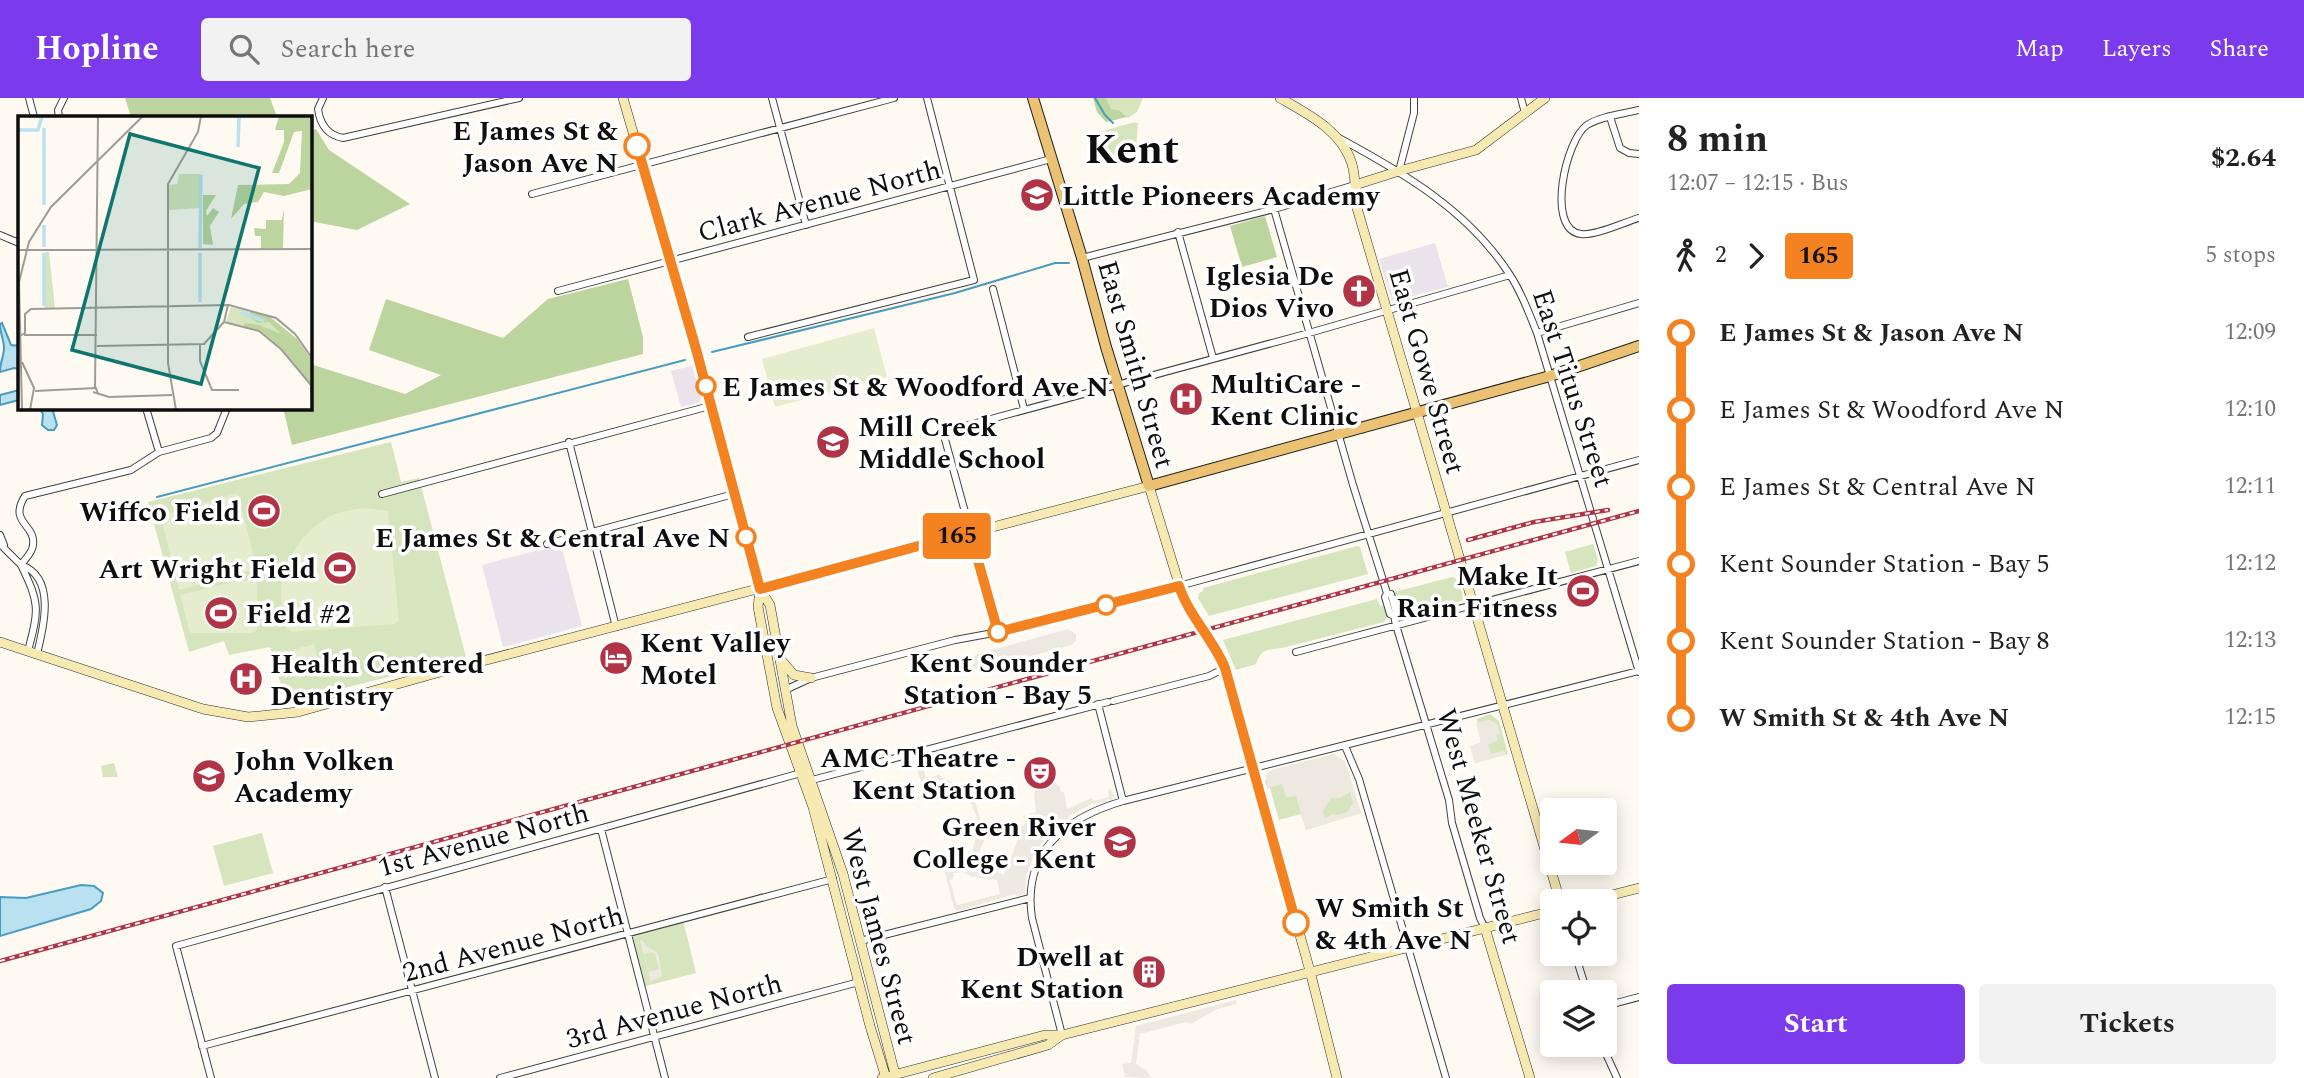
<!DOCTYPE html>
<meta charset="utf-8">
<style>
body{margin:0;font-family:Spectral,serif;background:#f2f2f2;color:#222;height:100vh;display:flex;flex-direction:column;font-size:26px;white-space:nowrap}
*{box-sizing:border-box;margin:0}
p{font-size:23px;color:#767676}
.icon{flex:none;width:38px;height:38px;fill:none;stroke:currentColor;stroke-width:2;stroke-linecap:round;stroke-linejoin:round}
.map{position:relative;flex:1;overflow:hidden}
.drawer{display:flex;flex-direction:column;background:#fff;width:665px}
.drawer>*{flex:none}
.badge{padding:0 14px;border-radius:5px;font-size:24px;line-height:46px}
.needle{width:46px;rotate:255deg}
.tools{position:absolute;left:1540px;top:700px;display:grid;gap:14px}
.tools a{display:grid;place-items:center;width:77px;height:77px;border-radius:7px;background:#fff;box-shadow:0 4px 18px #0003;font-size:35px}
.map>.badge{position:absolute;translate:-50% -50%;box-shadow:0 0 0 4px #fff}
.legs{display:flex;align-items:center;gap:10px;height:77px;padding:0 28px;font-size:23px}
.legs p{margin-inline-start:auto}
.overview{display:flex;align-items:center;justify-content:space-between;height:119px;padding:0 28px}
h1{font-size:38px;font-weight:700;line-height:52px}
.button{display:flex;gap:14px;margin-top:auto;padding:14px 28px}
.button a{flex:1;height:80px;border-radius:7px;background:#7c3aed;color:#fff;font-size:28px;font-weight:700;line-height:80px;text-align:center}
.button a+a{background:#f2f2f2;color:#222}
ul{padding:0 28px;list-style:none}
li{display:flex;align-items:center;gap:24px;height:77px;font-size:26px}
li i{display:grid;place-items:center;width:10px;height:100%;margin:0 9px;background:currentColor}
li i::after{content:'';width:18px;height:18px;margin:-9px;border:5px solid;border-radius:50%;background:#fff}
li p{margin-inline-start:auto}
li:first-child i{background:linear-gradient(#0000 50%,currentColor 0)}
li:last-child i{background:linear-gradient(currentColor 50%,#0000 0)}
header{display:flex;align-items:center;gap:42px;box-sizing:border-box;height:98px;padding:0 35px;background:#7c3aed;color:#fff}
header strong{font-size:33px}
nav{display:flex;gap:38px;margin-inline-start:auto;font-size:24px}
.search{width:490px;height:63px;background:#f2f2f2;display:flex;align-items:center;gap:18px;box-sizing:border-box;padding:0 24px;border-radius:7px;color:#767676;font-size:26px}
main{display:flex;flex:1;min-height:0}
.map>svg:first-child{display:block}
.industrial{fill:#eae3ec}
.green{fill:#d6e5bd}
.forest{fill:#bcd49e}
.pitch{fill:#e5edce}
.plaza{fill:#eee9e0;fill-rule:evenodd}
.water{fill:#bae1f0;stroke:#489cc0;stroke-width:2}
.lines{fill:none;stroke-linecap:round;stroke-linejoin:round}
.stream{stroke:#489cc0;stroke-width:2}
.street-casing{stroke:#414141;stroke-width:8}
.secondary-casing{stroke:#303030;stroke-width:10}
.primary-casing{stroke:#1f1f1f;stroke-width:12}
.street{stroke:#fff;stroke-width:6}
.secondary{stroke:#f7e9b2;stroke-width:9}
.primary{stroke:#ebc273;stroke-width:10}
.rail-casing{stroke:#b13346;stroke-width:4.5}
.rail{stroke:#fff;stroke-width:2;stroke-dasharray:5;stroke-linecap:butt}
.line-1-casing{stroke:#fff;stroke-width:16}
.line-1{stroke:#f58220;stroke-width:10}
.stop-1-dot{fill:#fff;stroke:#f58220;stroke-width:3.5}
.labels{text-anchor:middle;stroke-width:7;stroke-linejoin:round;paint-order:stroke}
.stop-label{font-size:28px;font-weight:bold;fill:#0e0e0e;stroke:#fff;text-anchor:end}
.poi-label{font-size:28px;font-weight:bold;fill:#0e0e0e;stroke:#fff;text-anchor:start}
.street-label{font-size:28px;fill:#0e0e0e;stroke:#fff}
.town-label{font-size:42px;font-weight:bold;fill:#0e0e0e;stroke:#fff}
.inset-river{fill:none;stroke:#bae1f0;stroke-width:3.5}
.inset-road{fill:none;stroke:#9e9c96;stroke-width:2}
.view{fill:#0f766e;fill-opacity:0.15;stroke:#0f766e;stroke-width:3.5}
.inset-edge{fill:none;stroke:#0e0e0e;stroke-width:3.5}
</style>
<header>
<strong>Hopline</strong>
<div class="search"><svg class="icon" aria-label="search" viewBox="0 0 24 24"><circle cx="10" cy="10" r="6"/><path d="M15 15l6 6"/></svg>Search here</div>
<nav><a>Map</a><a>Layers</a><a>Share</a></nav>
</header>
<main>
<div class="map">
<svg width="1639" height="980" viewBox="0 0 1639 980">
<rect width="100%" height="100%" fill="#fefaf1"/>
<path class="industrial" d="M1435 145 1448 189 1392 203 1379 161Z
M695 267 703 294 701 301 698 305 681 309 671 273Z
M561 446 582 528 503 549 482 467Z"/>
<path class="green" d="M1106 0H1143L1137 14 1128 20 1119 12 1111 11Z
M1135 24 1138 25 1136 50 1107 59 1100 34Z
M391 344 401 384 419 380 466 559 286 605 270 549 229 557 224 543 189 554 148 404Z
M1593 446 1598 462 1596 468 1571 475 1565 454Z
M1357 448 1360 449 1368 476 1209 518 1198 500 1199 495 1203 493V490Z
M1452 479 1458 481 1464 502 1405 519 1400 517 1394 494Z
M1377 501 1380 508 1382 507 1389 516 1384 524 1282 550C1267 552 1261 550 1256 566L1236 572 1223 542Z
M1490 616 1499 623 1508 656 1475 665 1470 648 1481 645 1477 621Z
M1334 656 1345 664 1361 715 1306 732 1301 716 1279 722 1270 690H1267L1265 684 1269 673Z
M114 665 118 679H103L101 668Z
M262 735 273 775 224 788 213 748Z
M683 822 696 875 642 889 628 836Z"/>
<path class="forest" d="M125 0H270L277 19H131Z
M1093 0H1106L1111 11 1119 12 1127 19 1106 24 1097 14Z
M316 31 329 52 410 106 357 132 310 123V33Z
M1265 118 1277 159 1242 169 1230 128Z
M628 181 643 239V256L292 347 283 310H310V266L405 296 441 277 369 252 386 201 503 240 548 201Z"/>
<path class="pitch" d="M874 230 887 279 775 309 762 261Z
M238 395 256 468 255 471 179 492 161 418Z
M262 401 280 406V410C270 421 262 429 250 416 251 409 253 402 262 401Z
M363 410 388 413 399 522 395 526 292 534 287 531C284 519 281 506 281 493 282 463 304 431 331 418 340 413 352 412 363 410Z
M257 481V532L252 535H190L180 497 229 485Z
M314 546 317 558 292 564 289 553Z
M318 563 321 574 296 580 293 569Z"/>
<path class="plaza" d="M1068 531 1076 536V543L1071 547 981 572 976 571 972 567 973 559 977 556Z
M1489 622 1497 626 1500 636 1496 637 1498 642 1488 647 1491 656 1504 653 1506 657 1475 665 1470 648 1481 644 1476 625Z
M1334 656 1345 664 1361 715 1306 732 1296 698 1286 699 1282 686 1267 690 1266 678 1272 672ZM1350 694 1353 705 1347 714 1337 717 1333 716 1325 720 1323 713 1331 700H1340Z
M922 665 926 680 937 678V676L969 694 978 679V684L972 694 984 733 1011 726 1019 730 1026 725 1023 718 1036 714 1034 696 1037 687 1044 681 1053 683 1060 689 1061 694H1064L1067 711 1087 702 1092 700 1094 703 1109 699 1108 692 1111 691 1114 698 1111 703 1108 701 1107 704 1092 706 1069 718 1068 721 1048 740 1047 738 1038 751 1040 752 1037 757 1035 756 1026 777 1025 796 1017 798 1015 796 957 813 954 810 943 768 967 762 966 756 972 754 978 732 977 720 972 707 958 692 936 680 921 684 916 667ZM1008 735 1015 737 1018 742 1004 777 972 763 975 756 978 757 985 740ZM962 774 973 779 997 782 1000 796 957 807 950 782 953 781 954 775Z
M642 842 647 849 658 855 662 878 649 884 650 880 640 843ZM650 854 655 856 659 871 649 874 644 856Z
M1236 902 1237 906 1217 911 1191 926 1186 924 1140 936 1136 966 1146 972 1152 980 1125 979 1122 966 1131 965 1136 928Z"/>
<path class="water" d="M2 225 11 247 19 248V271L14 270 0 274C0 264 4 258 4 250 4 242 0 235 0 226Z
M19 292V302L0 307V297Z
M39 310H52L57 327 54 332H48L42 327 43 316Z
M81 787 94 788 103 795 101 803 91 811 0 838V799L26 800Z"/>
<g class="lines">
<path class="stream" d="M1095 0 1105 17 1113 25
M712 254 955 195 1055 165H1069
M157 399 685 262"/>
<g class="street-casing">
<path id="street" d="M29 0 34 19
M323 0 318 11C320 26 327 37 343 40L519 0
M772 0 806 127
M1521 0 1525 15
M1639 12C1623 16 1601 18 1587 27 1566 41 1545 132 1581 136 1596 138 1624 124 1639 120
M59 19 58 12 64 0
M1610 19 1620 50 1629 55 1639 56
M1339 40C1404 75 1469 113 1510 177 1522 195 1529 215 1537 235L1639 574
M1399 73 1414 15V0
M532 96 894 0
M1274 111 1353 387 1387 495 1391 496 1396 515 1394 518 1396 527 1449 702 1452 725 1480 820 1485 830
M1178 134 1213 260
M0 137 19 145
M1082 160 1274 111 1355 87
M993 191 1024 311
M558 193 1051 61
M1537 235 1639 205
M748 239 974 182 927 0
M146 310 159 354
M569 344 616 529
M382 396 710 308
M0 437 4 447
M0 446 21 467C25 461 33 454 33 447 36 426 8 425 25 398L131 372 159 354 211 340 217 335 227 310
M547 446 734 396
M1387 495 1385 499 1390 516 1394 518
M998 534 943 334 1309 235 1510 177
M28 553C39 511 40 506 21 467 56 479 44 528 37 556
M1296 554 1639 463
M785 592 811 580 955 542 1015 531 1168 491 1639 362
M1113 603 1209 578 1225 570
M1098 606 1123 703
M1345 648 1359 681 1446 980
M812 682 1108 604
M601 731 665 980
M385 789 435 980
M860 843 1030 800
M1575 856 1587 894
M1605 908 1639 899
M1062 937 1032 820C1022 754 1065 720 1123 703L1639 573
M1602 947 1617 980
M202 948 833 781
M211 980 176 848 801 675
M500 980 859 884"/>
</g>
<g class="secondary-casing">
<path id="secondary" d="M623 0 696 251 760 491 770 507 792 628 843 776 896 980
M1280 0C1308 16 1342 33 1352 66 1356 80 1355 96 1357 110L1560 803
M1355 87 1399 73 1476 52 1545 0
M760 491 758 509 777 610 813 709 870 928 886 980
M0 544 203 611 248 619 298 614 433 576 1149 388 1182 496 1215 550 1225 570 1310 873 1337 980
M781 562 794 577 811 580
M1588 803 1639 790
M1485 830 1530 980
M882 980 1045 937H1062L1552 813
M933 980 1048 947 1062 937"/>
</g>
<g class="primary-casing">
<path id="primary" d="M1033 0 1082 160 1106 249 1149 388 1550 278 1639 248"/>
</g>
<use href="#street" class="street"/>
<use href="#secondary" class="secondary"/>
<use href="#primary" class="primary"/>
<g class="rail-casing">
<path id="rail" d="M1468 442 1534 424 1608 412
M0 863 1639 413"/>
</g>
<use href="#rail" class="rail"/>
</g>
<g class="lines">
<g class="line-1-casing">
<path id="line-1" d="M637 48 696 251 760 491 970 434 998 534 1179 488C1189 518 1213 541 1225 570L1296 825"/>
</g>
<use href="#line-1" class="line-1"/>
</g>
<defs>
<g id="school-disc" transform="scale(1.75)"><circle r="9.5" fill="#b13346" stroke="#fff"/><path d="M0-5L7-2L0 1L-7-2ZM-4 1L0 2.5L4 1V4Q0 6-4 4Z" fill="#fff"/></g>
<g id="church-disc" transform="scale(1.75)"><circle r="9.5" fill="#b13346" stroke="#fff"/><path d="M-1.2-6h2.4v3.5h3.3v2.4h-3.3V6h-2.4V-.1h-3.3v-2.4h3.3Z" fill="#fff"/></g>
<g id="hospital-disc" transform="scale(1.75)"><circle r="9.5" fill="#b13346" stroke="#fff"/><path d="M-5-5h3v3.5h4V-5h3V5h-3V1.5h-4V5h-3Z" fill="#fff"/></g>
<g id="stadium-disc" transform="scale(1.75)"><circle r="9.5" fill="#b13346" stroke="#fff"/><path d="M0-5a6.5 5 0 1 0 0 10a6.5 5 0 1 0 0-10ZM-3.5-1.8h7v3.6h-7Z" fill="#fff"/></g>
<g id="hotel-disc" transform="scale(1.75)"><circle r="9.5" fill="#b13346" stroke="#fff"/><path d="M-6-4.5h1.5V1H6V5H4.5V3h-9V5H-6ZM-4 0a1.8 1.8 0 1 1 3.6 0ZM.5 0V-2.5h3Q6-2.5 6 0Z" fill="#fff"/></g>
<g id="theatre-disc" transform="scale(1.75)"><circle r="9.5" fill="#b13346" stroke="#fff"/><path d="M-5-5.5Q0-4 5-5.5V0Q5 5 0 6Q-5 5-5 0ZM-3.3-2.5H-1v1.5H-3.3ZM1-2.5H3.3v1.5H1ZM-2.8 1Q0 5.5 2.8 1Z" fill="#fff"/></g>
<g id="university-disc" transform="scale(1.75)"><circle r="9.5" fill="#b13346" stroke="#fff"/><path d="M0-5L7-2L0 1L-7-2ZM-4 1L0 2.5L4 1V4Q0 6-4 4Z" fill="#fff"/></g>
<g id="building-disc" transform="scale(1.75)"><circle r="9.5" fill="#b13346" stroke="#fff"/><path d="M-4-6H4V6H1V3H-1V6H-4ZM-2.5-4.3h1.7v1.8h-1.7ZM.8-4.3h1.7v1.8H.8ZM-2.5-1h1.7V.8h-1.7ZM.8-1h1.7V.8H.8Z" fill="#fff"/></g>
</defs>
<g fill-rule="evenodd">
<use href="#school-disc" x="1037" y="97"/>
<use href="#church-disc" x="1359" y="193"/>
<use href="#hospital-disc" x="1186" y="301"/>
<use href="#school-disc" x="833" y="344"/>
<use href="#stadium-disc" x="264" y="413"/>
<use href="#stadium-disc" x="340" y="470"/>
<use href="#stadium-disc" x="1583" y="493"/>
<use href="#stadium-disc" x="221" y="515"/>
<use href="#hotel-disc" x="616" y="560"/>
<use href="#hospital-disc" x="246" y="581"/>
<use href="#theatre-disc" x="1040" y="675"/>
<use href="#school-disc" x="209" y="678"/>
<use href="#university-disc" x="1120" y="744"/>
<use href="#building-disc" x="1149" y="874"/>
</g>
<g class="stop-1-dot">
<circle cx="637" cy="48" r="12"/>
<circle cx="706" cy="288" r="9"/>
<circle cx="746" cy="439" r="9"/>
<circle cx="1106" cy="507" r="9"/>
<circle cx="998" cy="534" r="9"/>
<circle cx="1296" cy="825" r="12"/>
</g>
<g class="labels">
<g class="stop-label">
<text x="618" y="42">E James St &amp;<tspan x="618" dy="32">Jason Ave N</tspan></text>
<text x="722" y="298" text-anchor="start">E James St &amp; Woodford Ave N</text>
<text x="730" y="449">E James St &amp; Central Ave N</text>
<text x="998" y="574" text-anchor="middle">Kent Sounder<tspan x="998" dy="32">Station - Bay 5</tspan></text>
<text x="1315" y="819" text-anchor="start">W Smith St<tspan x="1315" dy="32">&amp; 4th Ave N</tspan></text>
</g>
<g class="poi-label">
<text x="1062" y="107">Little Pioneers Academy</text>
<text x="1334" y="187" text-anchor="end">Iglesia De<tspan x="1334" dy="32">Dios Vivo</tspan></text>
<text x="1210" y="295">MultiCare -<tspan x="1210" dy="32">Kent Clinic</tspan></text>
<text x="858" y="338">Mill Creek<tspan x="858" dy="32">Middle School</tspan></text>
<text x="240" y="423" text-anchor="end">Wiffco Field</text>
<text x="316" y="480" text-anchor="end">Art Wright Field</text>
<text x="1558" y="487" text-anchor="end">Make It<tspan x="1558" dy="32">Rain Fitness</tspan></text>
<text x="246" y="525">Field #2</text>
<text x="640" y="554">Kent Valley<tspan x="640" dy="32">Motel</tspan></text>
<text x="270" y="575">Health Centered<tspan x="270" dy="32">Dentistry</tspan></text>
<text x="1016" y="669" text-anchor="end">AMC Theatre -<tspan x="1016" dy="32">Kent Station</tspan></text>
<text x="234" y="672">John Volken<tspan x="234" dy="32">Academy</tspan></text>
<text x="1096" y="738" text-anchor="end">Green River<tspan x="1096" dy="32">College - Kent</tspan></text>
<text x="1124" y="868" text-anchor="end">Dwell at<tspan x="1124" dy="32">Kent Station</tspan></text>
</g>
<g class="street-label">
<text transform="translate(819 102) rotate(-15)" y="10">Clark Avenue North</text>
<text transform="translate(1137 266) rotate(74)" y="10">East Smith Street</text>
<text transform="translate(1428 273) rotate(74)" y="10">East Gowe Street</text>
<text transform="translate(1574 290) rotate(72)" y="10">East Titus Street</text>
<text transform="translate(1480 728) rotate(74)" y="10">West Meeker Street</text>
<text transform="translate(483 741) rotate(-15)" y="10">1st Avenue North</text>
<text transform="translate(880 838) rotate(75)" y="10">West James Street</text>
<text transform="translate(513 845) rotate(-15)" y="10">2nd Avenue North</text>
<text transform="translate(674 912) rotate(-15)" y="10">3rd Avenue North</text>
</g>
<g class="town-label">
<text x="1132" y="65">Kent</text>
</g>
</g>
<g transform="translate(18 18)">
<rect width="294" height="294" fill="#fefaf1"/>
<path d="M161 58H183L182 92 151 94V69L159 68ZM27 136H31L37 192H27ZM213 191 252 201 279 223 291 242 269 239 239 213 208 206Z" fill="#d6e5bd"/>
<path d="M261 0H294V73L266 80 246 76 240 86 226 88 213 103 220 69 271 68 282 57 284 15 276 16 261 57H254L266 26V14H257ZM185 79H198L188 95 189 100 195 92 201 96 192 110 195 129 185 128ZM266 92 265 132 243 133V120H237L236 112 248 113V104H264ZM232 195 252 201 279 223 294 244V269L263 231 242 214 226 212V207L241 209 263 218 251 206 240 207 231 201Z" fill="#bcd49e"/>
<path class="inset-river" d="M26 12V89M0 14H20L24 0M220 31 221 2M26 109V131M182 132 183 59M26 137V190M182 186V137M223 196 246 205"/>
<path class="inset-road" d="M0 134 294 133M206 206 241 215 263 233 293 269 294 294M6 219H79M0 221 7 217V198L13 193 211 189 258 202 277 218 294 242M182 228V245L194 274H221M79 230 186 228 206 206 210 189M4 246 16 272 12 294M77 272 80 0M17 275 78 272 80 278M75 276 91 281 154 279M4 294 1 166 11 126 33 91 125 0M158 294 150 247V68L180 16 183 0"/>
<path class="view" d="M112 18 241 52 183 268 54 234Z"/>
<rect width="294" height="294" class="inset-edge"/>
</g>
</svg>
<div class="tools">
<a><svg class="needle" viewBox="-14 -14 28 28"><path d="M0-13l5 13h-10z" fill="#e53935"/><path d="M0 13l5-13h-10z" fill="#767676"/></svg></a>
<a><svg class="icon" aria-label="locate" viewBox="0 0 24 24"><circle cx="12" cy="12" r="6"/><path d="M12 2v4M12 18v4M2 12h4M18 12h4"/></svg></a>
<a><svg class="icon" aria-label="layers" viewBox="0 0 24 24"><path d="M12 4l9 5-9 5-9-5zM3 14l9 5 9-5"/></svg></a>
</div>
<b class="badge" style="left:957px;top:438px;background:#f58220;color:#111">165</b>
</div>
<section class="drawer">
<div class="overview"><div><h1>8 min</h1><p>12:07 – 12:15 · Bus</p></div><b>$2.64</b></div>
<div class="legs"><svg class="icon" aria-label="walk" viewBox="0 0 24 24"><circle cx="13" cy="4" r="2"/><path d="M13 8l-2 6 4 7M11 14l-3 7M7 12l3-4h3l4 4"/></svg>2<svg class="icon" aria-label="forward" viewBox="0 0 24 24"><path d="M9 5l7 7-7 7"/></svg><b class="badge" style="background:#f58220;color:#111">165</b><p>5 stops</p></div>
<ul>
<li><i style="color:#f58220"></i><b>E James St &amp; Jason Ave N</b><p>12:09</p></li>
<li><i style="color:#f58220"></i><span>E James St &amp; Woodford Ave N</span><p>12:10</p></li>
<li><i style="color:#f58220"></i><span>E James St &amp; Central Ave N</span><p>12:11</p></li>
<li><i style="color:#f58220"></i><span>Kent Sounder Station - Bay 5</span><p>12:12</p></li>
<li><i style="color:#f58220"></i><span>Kent Sounder Station - Bay 8</span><p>12:13</p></li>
<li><i style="color:#f58220"></i><b>W Smith St &amp; 4th Ave N</b><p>12:15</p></li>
</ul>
<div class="button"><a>Start</a><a>Tickets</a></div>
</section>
</main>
